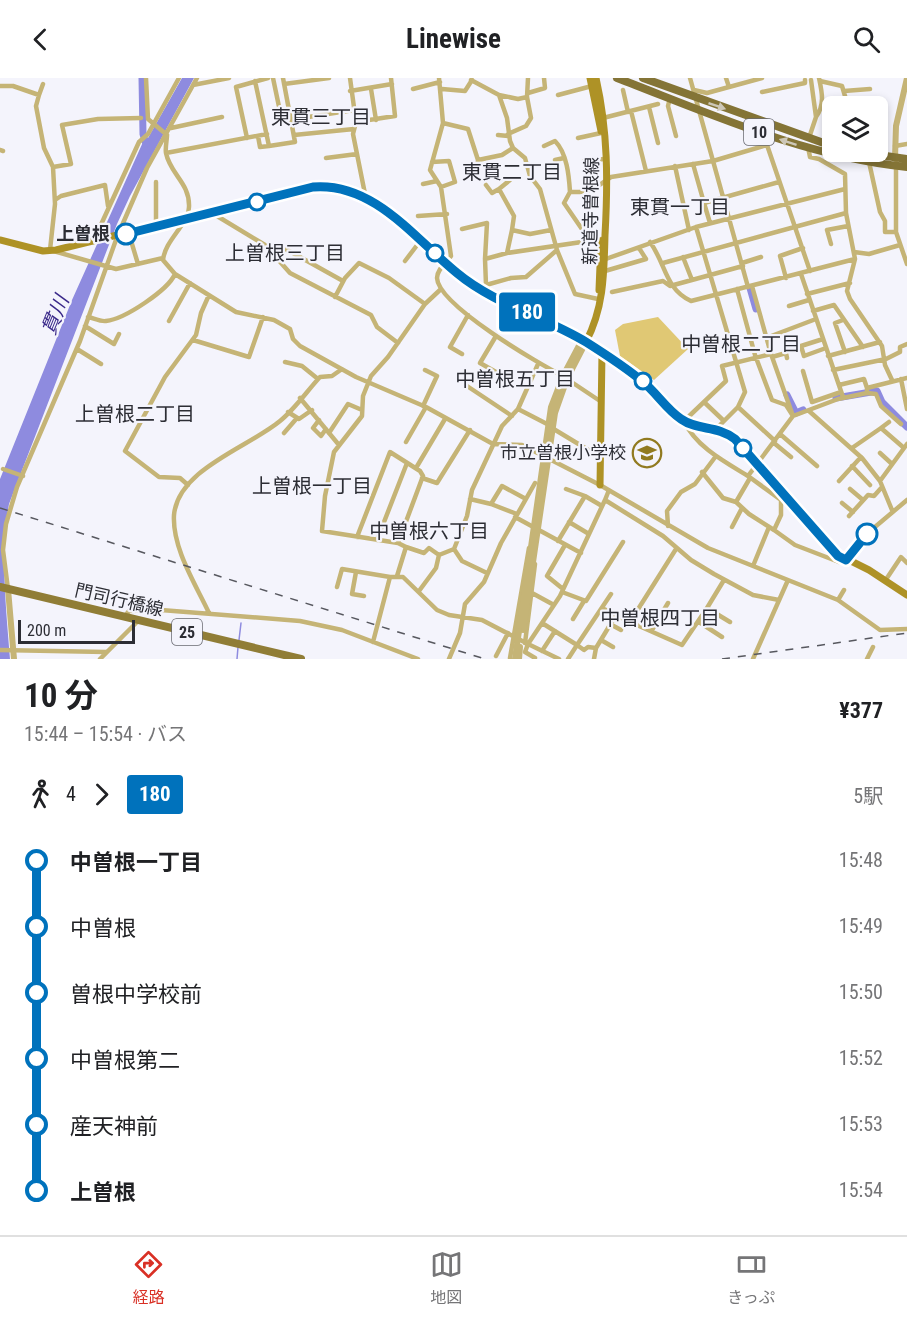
<!DOCTYPE html>
<html lang="ja">
<meta charset="utf-8">
<style>
body{margin:0;font-family:"Roboto Condensed","Noto Sans JP",sans-serif;background:#f6f6f6;color:#202124;height:100vh;display:flex;flex-direction:column;font-size:22px;white-space:nowrap}
*{box-sizing:border-box;margin:0}
p{font-size:20px;color:#757577}
.icon{flex:none;width:33px;height:33px;fill:none;stroke:currentColor;stroke-width:2;stroke-linecap:round;stroke-linejoin:round}
.map{position:relative;height:581px;overflow:hidden}
.details{display:flex;flex-direction:column;background:#fff;flex:1}
.details>*{flex:none}
.badge{padding:0 12px;border-radius:4px;font-size:21px;line-height:39px}
.tools{position:absolute;left:822px;top:18px;display:grid;gap:12px}
.tools a{display:grid;place-items:center;width:66px;height:66px;border-radius:9px;background:#fff;box-shadow:0 3px 9px #0003;font-size:30px}
.scale{position:absolute;left:18px;bottom:15px;width:117px;box-sizing:border-box;padding-left:6px;border:3px solid #2c2d34;border-top:0;font-size:16px;line-height:21px;white-space:nowrap;color:#2c2d34;-webkit-text-stroke:4px #f4f4fc;paint-order:stroke}
.map>.badge{position:absolute;translate:-50% -50%;box-shadow:0 0 0 3px #fff}
.legs{display:flex;align-items:center;gap:9px;height:66px;padding:0 24px;font-size:20px}
.legs p{margin-inline-start:auto}
.headline{display:flex;align-items:center;justify-content:space-between;height:102px;padding:0 24px}
h1{font-size:33px;font-weight:700;line-height:45px}
ul{padding:0 24px;list-style:none}
li{display:flex;align-items:center;gap:21px;height:66px;font-size:22px}
li i{display:grid;place-items:center;width:9px;height:100%;margin:0 8px;background:currentColor}
li i::after{content:'';width:15px;height:15px;margin:-8px;border:4px solid;border-radius:50%;background:#fff}
li p{margin-inline-start:auto}
li:first-child i{background:linear-gradient(#0000 50%,currentColor 0)}
li:last-child i{background:linear-gradient(currentColor 50%,#0000 0)}
header{display:flex;justify-content:space-between;align-items:center;height:78px;padding:0 24px;background:#fff;font-size:27px;font-weight:700}
.dock{display:flex;justify-content:space-around;align-items:center;height:84px;border-top:2px solid #e0e0e0;background:#fff;font-size:16px;color:#757577}
.dock a{display:grid;justify-items:center;gap:3px}
.dock .selected{color:#d93025}
.map>svg:first-child{display:block}
.green{fill:#e0c874}
.water{fill:#8e8bdf}
.lines{fill:none;stroke-linecap:round;stroke-linejoin:round}
.stream{stroke:#8e8bdf;stroke-width:1.5}
.river{stroke:#8e8bdf;stroke-width:7}
.minor{stroke:#c5b476;stroke-width:4.5}
.tertiary{stroke:#c5b476;stroke-width:6}
.secondary{stroke:#ae9226;stroke-width:7}
.primary{stroke:#907d36;stroke-width:8}
.trunk{stroke:#847436;stroke-width:8}
.rail{stroke:#57585f;stroke-width:1.5;stroke-dasharray:8 8;stroke-linecap:butt}
.tertiary-bridge{stroke:#c5b476;stroke-width:6}
.oneway{fill:#cdc7b7}
.line-1-casing{stroke:#fff;stroke-width:14}
.line-1{stroke:#0072bc;stroke-width:9}
.stop-1-dot{fill:#fff;stroke:#0072bc;stroke-width:3}
.labels{text-anchor:middle;stroke-width:4.5;stroke-linejoin:round;paint-order:stroke}
.shield{fill:#f4f4fc;stroke:#686970;stroke-width:1.5}
.shield-label{font-size:16px;font-weight:bold;fill:#2c2d34}
.street-label{font-size:18px;fill:#2c2d34;stroke:#f4f4fc}
.stop-label{font-size:18px;font-weight:bold;fill:#2c2d34;stroke:#f4f4fc;text-anchor:end}
.poi-label{font-size:18px;fill:#2c2d34;stroke:#f4f4fc;text-anchor:end}
.neighbourhood-label{font-size:20px;fill:#2c2d34;stroke:#f4f4fc}
.water-label{font-size:20px;font-style:italic;fill:#3a298a;stroke:#f4f4fc}
</style>
<header><svg class="icon" aria-label="back" viewBox="0 0 24 24"><path d="M15 5l-7 7 7 7"/></svg>Linewise<svg class="icon" aria-label="search" viewBox="0 0 24 24"><circle cx="10" cy="10" r="6"/><path d="M15 15l6 6"/></svg></header>
<div class="map">
<svg width="907" height="581" viewBox="0 0 907 581">
<rect width="100%" height="100%" fill="#f4f4fc"/>
<path class="green" d="M658 239 688 271 654 302 620 278 615 252 623 246Z"/>
<path class="water" d="M182 0H194L130 118 117 146 9 426C0 477 6 529 10 581H0V401L72 222 143 64 148 60Z"/>
<g class="lines">
<path class="stream" d="M239 562 241 545
M237 581 238 569"/>
<path class="river" d="M142 0 143 56 146 66
M750 210 756 231
M787 317 796 335 803 332
M836 320 877 313 882 324 907 349"/>
<path class="minor" d="M146 0 148 41 167 57
M273 0 282 43 354 32
M350 0 356 44 353 56 366 121
M439 0 443 45 430 92 441 109 451 178C447 184 437 191 437 200 438 227 539 286 563 298
M690 0 748 209
M726 0 729 9
M471 2 499 17 507 40 510 63 513 70 525 80 530 98 540 111 557 172 575 216 598 221
M255 3 269 68 295 64 283 0
M820 3 842 8 848 28
M284 6 329 0
M193 7 229 0
M0 8H13L39 17 36 28 44 70 53 89 55 126 50 172 116 191 163 180
M371 11 376 42
M413 11 440 4
M442 11 465 13 472 2
M623 12 628 34
M694 12 707 15 762 0
M350 13 392 6
M844 13 870 11
M762 14 805 5V2
M528 15 545 10 544 0
M39 17 43 6
M499 17 518 21 527 19
M558 17 592 8
M670 20 668 28 676 58
M649 29 658 65
M631 33 646 93
M816 39C825 27 822 14 819 0
M603 40 658 26
M878 42H879
M356 44 395 38 391 0
M443 45 468 51 478 82 477 92 469 97
M171 50 222 39
M508 56 526 48 531 40 527 19 528 0
M167 57C167 62 165 70 166 75 170 96 190 105 189 129 188 147 165 162 163 182L175 196 236 234 274 242 290 251 293 261 300 268 356 299 426 329 493 366 522 367 600 407 708 470 838 522 880 552 907 551
M294 57 354 51
M498 57 508 58
M258 58 260 69 269 68
M247 60 236 9 268 0
M578 60 601 55
M809 60 816 39 811 2
M544 68 555 63C567 75 569 98 570 114
M895 68 907 66
M808 69 810 79 819 81 845 96 846 135 855 181 847 213 850 221 882 268 885 287 892 302
M0 72 3 73
M166 75 267 56
M326 80 357 76
M478 82 502 77 513 70
M555 82 564 80
M584 83 604 81
M432 84 449 83 455 104 441 109
M869 84 880 134 885 143V154H896
M896 85V154L907 186
M693 86 704 125
M675 88 689 152
M53 89 71 86 62 47 98 41 141 40
M510 102 499 111 514 138 512 152
M423 106 437 103
M486 107 492 115 499 111
M55 122 61 118 105 107 108 128
M212 135 265 167 290 195 371 237 377 249 398 265
M418 138 447 136
M710 145 704 125 779 104
M156 149V104
M696 149 745 314 738 329 717 350
M462 151 487 145 485 181
M129 156 138 186
M587 163 586 157 564 125 570 114C594 115 594 110 611 99L713 83 767 67 810 193
M93 164 139 64 148 56 179 0
M650 164C666 186 665 211 691 223L855 181
M831 166 827 152 848 148
M854 174 869 176 900 167
M507 175 512 152 530 156 551 152
M277 178 282 169 343 203
M683 179 692 202
M603 182 696 149 845 111
M405 183 421 162
M663 185 846 135
M742 185 761 179
M605 193 646 181 639 170
M801 196 843 319
M786 200 780 178 803 170
M486 207 511 200 526 199 557 172
M752 208 771 276 793 338
M737 211 755 277 772 322 786 327 793 338
M484 212 486 207 485 181 507 175 602 161
M612 214 663 203 670 208 743 188
M807 216 850 205
M335 219 345 200 359 185 389 200 425 226
M789 228 809 222
M813 233 834 227 863 269
M88 239C93 240 101 244 106 243 125 241 168 212 175 196
M843 242 835 245 845 274
M169 243 190 205
M85 248 114 266 119 256
M766 260 816 241
M823 261 801 268 804 278 826 270
M193 262 249 279 263 239
M77 271 101 286
M462 276 450 269 468 237
M771 276 722 288 726 303 684 343C696 369 725 384 748 398L793 338 838 321 867 315V310L907 300
M828 278 880 264
M772 279 786 275 787 280
M285 284 302 288 318 301
M833 292 886 281 900 274V269L907 266
M803 293 812 324 841 314
M496 294 480 285 496 258
M567 301 600 323
M901 301 907 331
M839 307 864 301 867 310
M467 308 512 338
M867 315 876 316 881 328 901 346
M300 320 339 367
M704 324 724 343
M423 328 437 298 425 292
M738 329 775 363
M518 331 549 347
M809 333 862 380 880 403 892 432
M288 334 299 341 312 332
M319 342 313 350 321 358 326 351
M552 350 600 379
M881 350 889 344
M284 355 297 340
M329 355 348 326 362 332
M780 356 817 388
M406 364 426 329
M774 365 791 379
M852 370 881 350 904 370
M880 375 892 386
M852 388 870 407
M416 390 445 341
M3 391 23 398
M702 394 723 420 736 424 749 436 774 452 781 437V422L785 418
M748 398 781 422
M422 400 437 405 470 352
M839 403 861 379
M880 403 907 366
M188 407 180 400 159 399 125 373 165 299 196 257 201 235 209 217
M566 411 585 418
M850 411 863 422
M609 412 605 422 663 458 691 482 714 496 753 517 779 522
M470 421 491 426
M736 424 750 400
M842 425 853 434
M517 436 491 426 502 408 526 421
M849 438 868 417 874 418 882 409
M515 439 581 475
M569 444 589 456
M668 448 667 433 681 414 695 406 716 378
M732 449 742 430
M774 452 795 467 839 484 841 479
M357 459 390 374 420 393 423 398 398 465
M377 462 407 385
M558 463 585 418 602 428
M406 469 424 475 429 470 439 477
M676 471 630 544 682 567 707 530
M846 482 869 454 907 422
M753 488 769 449
M356 494 352 516 364 518
M487 495 462 483 454 471 467 438 472 412 502 348 518 331 538 286
M397 498 406 469 398 465 322 453 325 418 334 374 362 338 363 318 371 298 388 279 425 226 441 211
M724 502 707 530 730 544
M885 503 901 479 907 485
M337 509 342 491 390 499
M8 511 3 472 6 446 17 409 80 263 117 159 147 90 197 0
M563 511 547 498 565 467
M419 513 436 490 439 477 454 471
M562 514 586 523 623 464
M532 515 554 527
M838 522 844 512
M602 530 630 544
M209 535C196 507 172 470 174 437 178 391 249 369 280 343 295 331 307 313 320 299L332 298 342 291
M125 538 129 533 161 532 300 543 342 552 418 581
M573 541 584 523
M699 544 722 559
M542 545 577 567 611 516
M610 546 621 552
M652 552 668 525
M601 562 613 569
M373 564 390 499H403L437 532 449 537 482 542 528 566 560 518 605 422
M525 565 535 486
M0 572 106 574
M542 573 555 553
M496 578 508 555
M510 580 529 470
M535 580 525 574 528 566 559 581
M100 581 138 543
M449 581 460 555 465 526 484 504 501 465 535 405
M568 581 577 567 584 572 588 569 596 570 616 537
M594 581 596 570
M753 581 788 502
M867 581 873 569"/>
<path class="tertiary" d="M895 80 896 48 907 0
M8 511 14 581
M523 552 555 335 567 301 584 268
M519 553 551 329 563 298 582 262"/>
<path class="secondary" d="M590 0 601 53
M0 162 43 173 56 172 313 109C374 104 416 162 457 195 494 226 545 239 586 264 605 277 629 289 646 306 657 317 668 332 681 341 698 353 717 347 735 361L831 473 869 492 907 517
M599 212 601 163
M586 264C604 229 604 196 605 157 608 103 608 53 596 0
M600 407 602 275"/>
<path class="primary" d="M0 509 301 581"/>
<path class="trunk" d="M617 0C711 36 806 79 907 89
M643 0 832 68
M858 74 907 81"/>
<path class="rail" d="M0 430 485 581
M722 581 907 555"/>
<path class="tertiary-bridge" d="M515 581 519 553
M519 581 520 569"/>
</g>
<defs><path id="oneway-solid" d="M-6-.8H1V-3.2L6.5 0L1 3.2V.8H-6Z" transform="scale(1.5)"/></defs>
<g class="oneway">
<use href="#oneway-solid" transform="translate(717 28) rotate(19)"/>
<use href="#oneway-solid" transform="translate(788 64) rotate(-162)"/>
</g>
<g class="lines">
<g class="line-1-casing">
<path id="line-1" d="M126 156 313 109C374 104 415 161 457 195 494 226 545 239 586 264 605 276 625 289 642 303 656 314 666 331 681 341 698 353 717 347 735 361L838 478 846 482 867 456"/>
</g>
<use href="#line-1" class="line-1"/>
</g>
<defs>
<g id="school-ring" transform="scale(1.5)"><circle r="9.5" fill="#f4f4fc" stroke="#917a20" stroke-width="1.5"/><path d="M0-5L7-2L0 1L-7-2ZM-4 1L0 2.5L4 1V4Q0 6-4 4Z" fill="#917a20"/></g>
</defs>
<g fill-rule="evenodd">
<use href="#school-ring" x="647" y="375"/>
</g>
<g class="stop-1-dot">
<circle cx="257" cy="124" r="8"/>
<circle cx="126" cy="156" r="10"/>
<circle cx="435" cy="175" r="8"/>
<circle cx="643" cy="303" r="8"/>
<circle cx="743" cy="370" r="8"/>
<circle cx="867" cy="456" r="10"/>
</g>
<g class="labels">
<g class="shield">
<rect x="744" y="41" width="30" height="26" rx="4.5"/>
<rect x="172" y="541" width="30" height="26" rx="4.5"/>
</g>
<g class="shield-label">
<text x="759" y="60">10</text>
<text x="187" y="560">25</text>
</g>
<g class="street-label">
<text transform="translate(591 133) rotate(-89)" y="6">新道寺曽根線</text>
<text transform="translate(119 522) rotate(13)" y="6">門司行橋線</text>
</g>
<g class="stop-label">
<text x="110" y="162">上曽根</text>
</g>
<g class="poi-label">
<text x="626" y="381">市立曽根小学校</text>
</g>
<g class="neighbourhood-label">
<text x="321" y="46">東貫三丁目</text>
<text x="512" y="101">東貫二丁目</text>
<text x="680" y="136">東貫一丁目</text>
<text x="285" y="182">上曽根三丁目</text>
<text x="741" y="273">中曽根二丁目</text>
<text x="515" y="308">中曽根五丁目</text>
<text x="135" y="343">上曽根二丁目</text>
<text x="312" y="415">上曽根一丁目</text>
<text x="429" y="460">中曽根六丁目</text>
<text x="660" y="547">中曽根四丁目</text>
</g>
<g class="water-label">
<text transform="translate(55 237) rotate(-68)" y="7">貫川</text>
</g>
</g>
</svg>
<div class="tools">
<a><svg class="icon" aria-label="layers" viewBox="0 0 24 24"><path d="M12 4l9 5-9 5-9-5zM3 14l9 5 9-5"/></svg></a>
</div>
<div class="scale">200 m</div>
<b class="badge" style="left:527px;top:234px;background:#0072bc;color:#fff">180</b>
</div>
<section class="details">
<div class="headline"><div><h1>10 分</h1><p>15:44 – 15:54 · バス</p></div><b>¥377</b></div>
<div class="legs"><svg class="icon" aria-label="walk" viewBox="0 0 24 24"><circle cx="13" cy="4" r="2"/><path d="M13 8l-2 6 4 7M11 14l-3 7M7 12l3-4h3l4 4"/></svg>4<svg class="icon" aria-label="forward" viewBox="0 0 24 24"><path d="M9 5l7 7-7 7"/></svg><b class="badge" style="background:#0072bc;color:#fff">180</b><p>5駅</p></div>
<ul>
<li><i style="color:#0072bc"></i><b>中曽根一丁目</b><p>15:48</p></li>
<li><i style="color:#0072bc"></i><span>中曽根</span><p>15:49</p></li>
<li><i style="color:#0072bc"></i><span>曽根中学校前</span><p>15:50</p></li>
<li><i style="color:#0072bc"></i><span>中曽根第二</span><p>15:52</p></li>
<li><i style="color:#0072bc"></i><span>産天神前</span><p>15:53</p></li>
<li><i style="color:#0072bc"></i><b>上曽根</b><p>15:54</p></li>
</ul>
</section>
<nav class="dock">
<a class="selected"><svg class="icon" aria-label="directions" viewBox="0 0 24 24"><path d="M12 3l9 9-9 9-9-9zM9 14v-3h6M13 9l2 2-2 2"/></svg>経路</a>
<a><svg class="icon" aria-label="map" viewBox="0 0 24 24"><path d="M3 6l6-2 6 2 6-2v14l-6 2-6-2-6 2zM9 4v14M15 6v14"/></svg>地図</a>
<a><svg class="icon" aria-label="tickets" viewBox="0 0 24 24"><path d="M3 7h18v10H3zM15 7v10"/></svg>きっぷ</a>
</nav>
